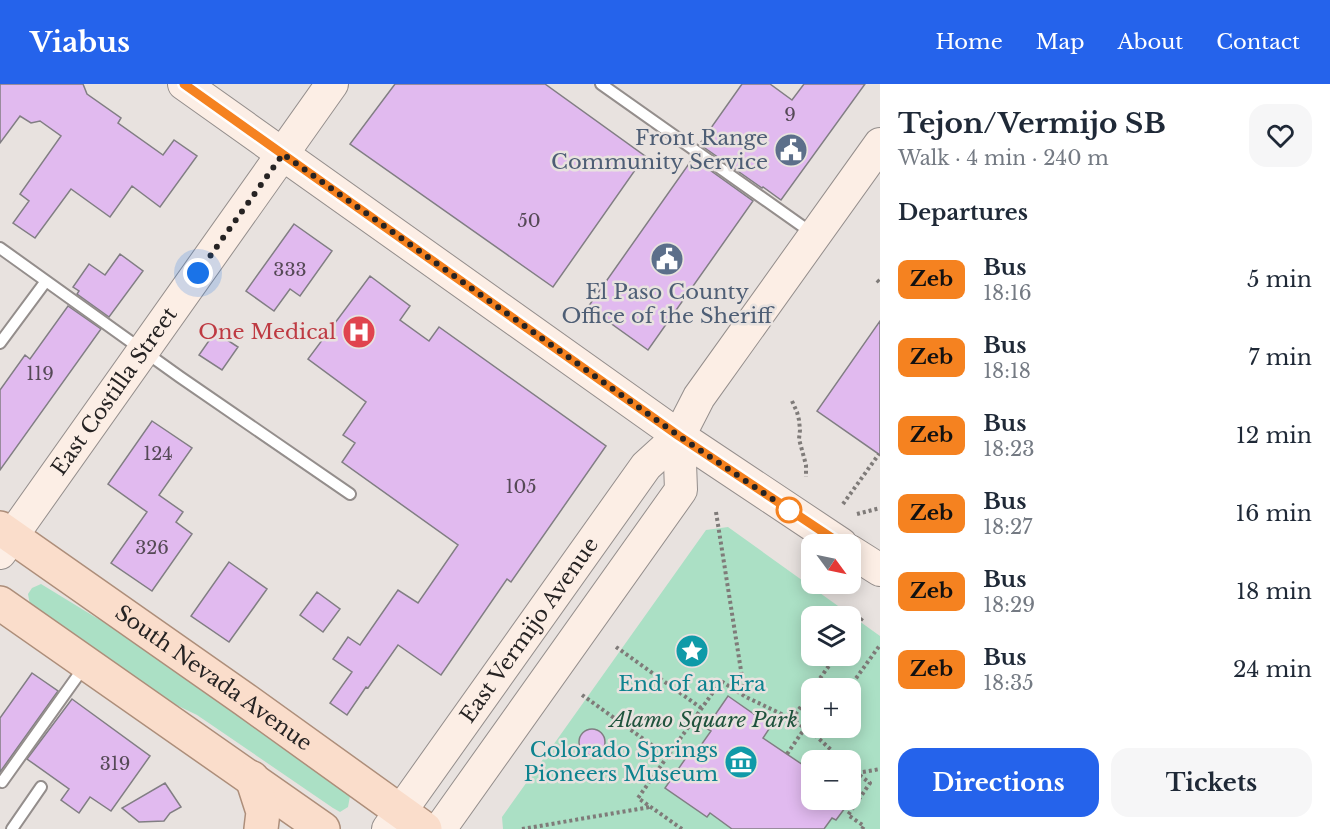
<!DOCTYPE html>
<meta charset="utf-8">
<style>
body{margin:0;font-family:"Libre Baskerville",serif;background:#f6f6f7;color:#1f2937;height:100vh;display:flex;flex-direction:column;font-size:22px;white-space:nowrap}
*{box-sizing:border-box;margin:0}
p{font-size:20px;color:#747a83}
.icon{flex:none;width:33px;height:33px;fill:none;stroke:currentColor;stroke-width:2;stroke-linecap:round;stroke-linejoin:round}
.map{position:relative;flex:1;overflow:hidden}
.side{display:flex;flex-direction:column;background:#fff;width:450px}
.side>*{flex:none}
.badge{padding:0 12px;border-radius:9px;font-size:21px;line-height:39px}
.needle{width:39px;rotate:123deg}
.tools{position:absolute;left:801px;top:450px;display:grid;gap:12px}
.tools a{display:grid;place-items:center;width:60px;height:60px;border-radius:12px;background:#fff;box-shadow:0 3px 15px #0003;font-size:30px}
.you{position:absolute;width:30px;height:30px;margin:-15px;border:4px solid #fff;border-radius:50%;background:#1a73e8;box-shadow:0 0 0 9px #1a73e833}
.map>.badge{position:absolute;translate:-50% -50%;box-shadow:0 0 0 3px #fff}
h2{padding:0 18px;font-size:22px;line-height:54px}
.round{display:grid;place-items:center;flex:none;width:63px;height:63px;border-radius:18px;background:#f6f6f7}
.head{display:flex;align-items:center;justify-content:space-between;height:102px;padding:0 18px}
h1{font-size:28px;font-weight:700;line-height:45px}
.cta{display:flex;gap:12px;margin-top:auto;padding:12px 18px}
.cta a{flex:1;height:69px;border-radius:18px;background:#2563eb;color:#fff;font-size:24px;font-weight:700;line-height:69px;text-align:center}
.cta a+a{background:#f6f6f7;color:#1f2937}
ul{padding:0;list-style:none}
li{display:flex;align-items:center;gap:18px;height:78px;padding:0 18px}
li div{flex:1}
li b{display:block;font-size:22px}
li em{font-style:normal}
li .badge{min-width:66px;font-weight:700;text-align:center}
header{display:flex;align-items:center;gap:36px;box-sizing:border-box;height:84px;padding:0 30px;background:#2563eb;color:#fff}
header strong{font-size:28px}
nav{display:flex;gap:33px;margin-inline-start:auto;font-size:21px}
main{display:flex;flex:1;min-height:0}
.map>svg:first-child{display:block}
.green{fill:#abe0c5;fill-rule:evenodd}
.building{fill:#e1baef;stroke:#817e83;stroke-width:1.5}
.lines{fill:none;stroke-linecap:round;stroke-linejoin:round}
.lane-casing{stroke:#948e8c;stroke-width:14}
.secondary-casing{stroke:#948e8c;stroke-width:34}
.primary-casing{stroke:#ad8e7a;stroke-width:36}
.path{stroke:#7f7b79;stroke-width:4;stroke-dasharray:3 3;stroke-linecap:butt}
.lane{stroke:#fff;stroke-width:10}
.secondary{stroke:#fceee5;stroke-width:32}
.primary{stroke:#faddcb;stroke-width:33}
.line-casing{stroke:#fff;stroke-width:14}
.line{stroke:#f58220;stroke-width:9}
.walk{stroke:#262323;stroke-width:6;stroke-dasharray:0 10.8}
.stop-dot{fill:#fff;stroke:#f58220;stroke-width:3}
.labels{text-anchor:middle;stroke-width:5;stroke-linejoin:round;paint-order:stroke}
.number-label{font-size:18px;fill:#554956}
.service-label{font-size:21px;fill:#4e5e75;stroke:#e8e2df;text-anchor:end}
.health-label{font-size:21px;fill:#be3a42;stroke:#e8e2df;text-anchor:end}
.street-label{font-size:21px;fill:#262323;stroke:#e8e2df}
.culture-label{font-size:21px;fill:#0d838f;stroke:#e8e2df}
.park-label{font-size:21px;font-style:italic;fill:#1f533d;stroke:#e8e2df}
</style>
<header>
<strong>Viabus</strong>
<nav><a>Home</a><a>Map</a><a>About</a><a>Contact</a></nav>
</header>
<main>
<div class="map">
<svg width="880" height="745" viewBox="0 0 880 745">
<rect width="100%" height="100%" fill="#e8e2df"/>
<path class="green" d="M728 443 880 552V745H503L502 733 706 446ZM812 532H850V572H812ZM812 604H850V644H812ZM812 676H850V716H812Z
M41 500 95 533 146 559 347 702 350 712 348 723 340 728 333 724 197 631 166 616 30 521 28 510 32 504Z"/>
<path class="building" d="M0 0H83L87 10 121 34 118 39 163 71 174 56 197 72 160 123 132 102 110 133 71 105 35 154 13 139 29 117 20 110 61 52 40 37 31 39 20 32 0 59Z
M395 0H545L645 72 553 203 350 60Z
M742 0H770L792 16 804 0H865L781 116 763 103 762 104 702 62 704 60 701 58Z
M693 74 753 117 648 266 588 223Z
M294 140 332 167 300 212 290 205 274 227 246 207Z
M120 170 143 187 109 233 77 210 79 207 73 203 89 180 105 191Z
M370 192 410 222 400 236 429 257 439 243 606 362 511 498 507 495 441 591 398 561 368 604 366 603 347 631 330 619 352 588 333 575 348 553 360 561 398 506 418 519 458 461 342 378 355 359 343 351 366 318 308 275Z
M68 222 101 245 0 386V306L25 271 30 275Z
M880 237V371L817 327Z
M215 248 238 263 222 286 199 271Z
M152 337 192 364 159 411 183 428 176 438 192 450 152 507 111 479 147 428 108 400Z
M229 478 267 505 229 558 191 532Z
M317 508 340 525 323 548 300 531Z
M32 589 58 607 0 688V634Z
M728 612 771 642 763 654 812 687V716H851L836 736 832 734 824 745H732L710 729 707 733 665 704 688 671 692 674 711 647 706 644Z
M72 615 150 672 111 727 90 713 79 729 61 716 69 705 27 675Z
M579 658a13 13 0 1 1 26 0a13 13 0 1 1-26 0Z
M165 699 181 723 170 729 164 737 139 738 122 724Z"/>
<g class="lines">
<g class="lane-casing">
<path id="lane" d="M601 0 812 149
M0 164 180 293 350 410
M0 259 46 197
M0 697 2 698 84 583
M12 745 41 703"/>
</g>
<g class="secondary-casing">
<g id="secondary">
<path d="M184 0 679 352 841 460"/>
<path d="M850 467 880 486"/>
<path id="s1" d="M0 469 332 0"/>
<path id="s2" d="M388 745 646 382 679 352 699 313 880 60"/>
<path d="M440 745 681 406 679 352"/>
</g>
</g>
<g class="primary-casing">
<g id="primary">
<path id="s3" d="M0 444 244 615 425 745"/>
<path d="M0 519 323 745"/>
<path d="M252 694 263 728 261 745"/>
</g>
</g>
<path class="path" d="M877 196 880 199
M792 317 797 328 799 336 800 346 799 355 806 381V393
M843 420 879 370
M716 428 745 612
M857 430 880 424
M850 551 863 533
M616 563 701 624
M813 604 836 572
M849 604 880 561
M582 611 667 672
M792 635 812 607
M816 652 822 644
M787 670 805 644
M850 684 870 699 848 731 864 742 862 745
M857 689 880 685
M522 745 650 723
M682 745 638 714 721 597 746 613 792 635 816 652 842 676"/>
<use href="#lane" class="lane"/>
<use href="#secondary" class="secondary"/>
<use href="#primary" class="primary"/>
</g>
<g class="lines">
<g class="line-casing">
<path id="line" d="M184 0 679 352 841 460"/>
</g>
<use href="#line" class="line"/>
<path class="walk" d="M198 189 283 70 679 352 789 426"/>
</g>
<defs>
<g id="civic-disc" transform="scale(1.725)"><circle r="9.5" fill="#5c6f8a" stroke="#e8e2df"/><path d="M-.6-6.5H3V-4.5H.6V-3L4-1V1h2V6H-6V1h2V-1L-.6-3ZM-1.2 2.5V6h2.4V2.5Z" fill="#fff"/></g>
<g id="hospital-disc" transform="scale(1.725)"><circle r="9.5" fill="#e0444e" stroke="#e8e2df"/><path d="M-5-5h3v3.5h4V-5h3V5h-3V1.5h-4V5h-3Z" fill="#fff"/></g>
<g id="sight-disc" transform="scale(1.725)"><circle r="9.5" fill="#0f9aa8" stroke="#e8e2df"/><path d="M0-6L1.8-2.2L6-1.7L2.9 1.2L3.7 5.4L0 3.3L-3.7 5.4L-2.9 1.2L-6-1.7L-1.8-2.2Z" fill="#fff"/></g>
<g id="museum-disc" transform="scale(1.725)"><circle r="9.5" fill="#0f9aa8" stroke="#e8e2df"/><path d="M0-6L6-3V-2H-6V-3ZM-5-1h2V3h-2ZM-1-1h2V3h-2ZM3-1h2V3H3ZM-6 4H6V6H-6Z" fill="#fff"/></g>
</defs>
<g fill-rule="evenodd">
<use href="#civic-disc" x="791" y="66"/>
<use href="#civic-disc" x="667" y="175"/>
<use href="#hospital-disc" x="359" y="248"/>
<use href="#sight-disc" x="692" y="567"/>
<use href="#museum-disc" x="741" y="678"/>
</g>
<circle class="stop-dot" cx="789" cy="426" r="12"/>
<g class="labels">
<g class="number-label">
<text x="790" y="37">9</text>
<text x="529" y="143">50</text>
<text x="290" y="192">333</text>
<text x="40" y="296">119</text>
<text x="158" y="376">124</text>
<text x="521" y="409">105</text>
<text x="152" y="470">326</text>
<text x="115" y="686">319</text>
</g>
<g class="service-label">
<text x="768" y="61">Front Range<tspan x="768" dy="24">Community Service</tspan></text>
<text x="667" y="215" text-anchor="middle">El Paso County<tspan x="667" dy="24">Office of the Sheriff</tspan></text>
</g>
<g class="health-label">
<text x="336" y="255">One Medical</text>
</g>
<g class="street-label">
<text dy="7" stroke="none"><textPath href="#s1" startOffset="198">East Costilla Street</textPath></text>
<text dy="7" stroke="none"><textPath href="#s2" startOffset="244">East Vermijo Avenue</textPath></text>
<text dy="7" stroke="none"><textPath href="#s3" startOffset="261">South Nevada Avenue</textPath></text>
</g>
<g class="culture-label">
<text x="692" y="607">End of an Era</text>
<text x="718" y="673" text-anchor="end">Colorado Springs<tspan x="718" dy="24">Pioneers Museum</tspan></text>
</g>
<g class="park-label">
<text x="704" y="643">Alamo Square Park</text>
</g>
</g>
</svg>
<div class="tools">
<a><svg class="needle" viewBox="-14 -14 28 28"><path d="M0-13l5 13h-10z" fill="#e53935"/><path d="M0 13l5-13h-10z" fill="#747a83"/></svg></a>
<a><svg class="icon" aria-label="layers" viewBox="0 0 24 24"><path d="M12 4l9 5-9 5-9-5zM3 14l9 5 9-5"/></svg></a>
<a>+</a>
<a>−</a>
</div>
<div class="you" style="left:198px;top:189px"></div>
</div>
<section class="side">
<div class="head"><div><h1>Tejon/Vermijo SB</h1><p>Walk · 4 min · 240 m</p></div><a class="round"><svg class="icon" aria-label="heart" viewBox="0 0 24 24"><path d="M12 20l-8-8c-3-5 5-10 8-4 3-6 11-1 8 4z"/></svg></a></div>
<h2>Departures</h2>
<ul>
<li><span class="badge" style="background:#f58220;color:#111">Zeb</span><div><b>Bus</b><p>18:16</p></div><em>5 min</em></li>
<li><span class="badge" style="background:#f58220;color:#111">Zeb</span><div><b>Bus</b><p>18:18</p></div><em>7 min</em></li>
<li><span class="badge" style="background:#f58220;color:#111">Zeb</span><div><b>Bus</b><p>18:23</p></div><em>12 min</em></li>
<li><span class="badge" style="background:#f58220;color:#111">Zeb</span><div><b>Bus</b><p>18:27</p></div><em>16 min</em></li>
<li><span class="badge" style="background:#f58220;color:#111">Zeb</span><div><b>Bus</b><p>18:29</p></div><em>18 min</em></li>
<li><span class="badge" style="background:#f58220;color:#111">Zeb</span><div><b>Bus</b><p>18:35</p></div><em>24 min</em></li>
</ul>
<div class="cta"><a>Directions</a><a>Tickets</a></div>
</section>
</main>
